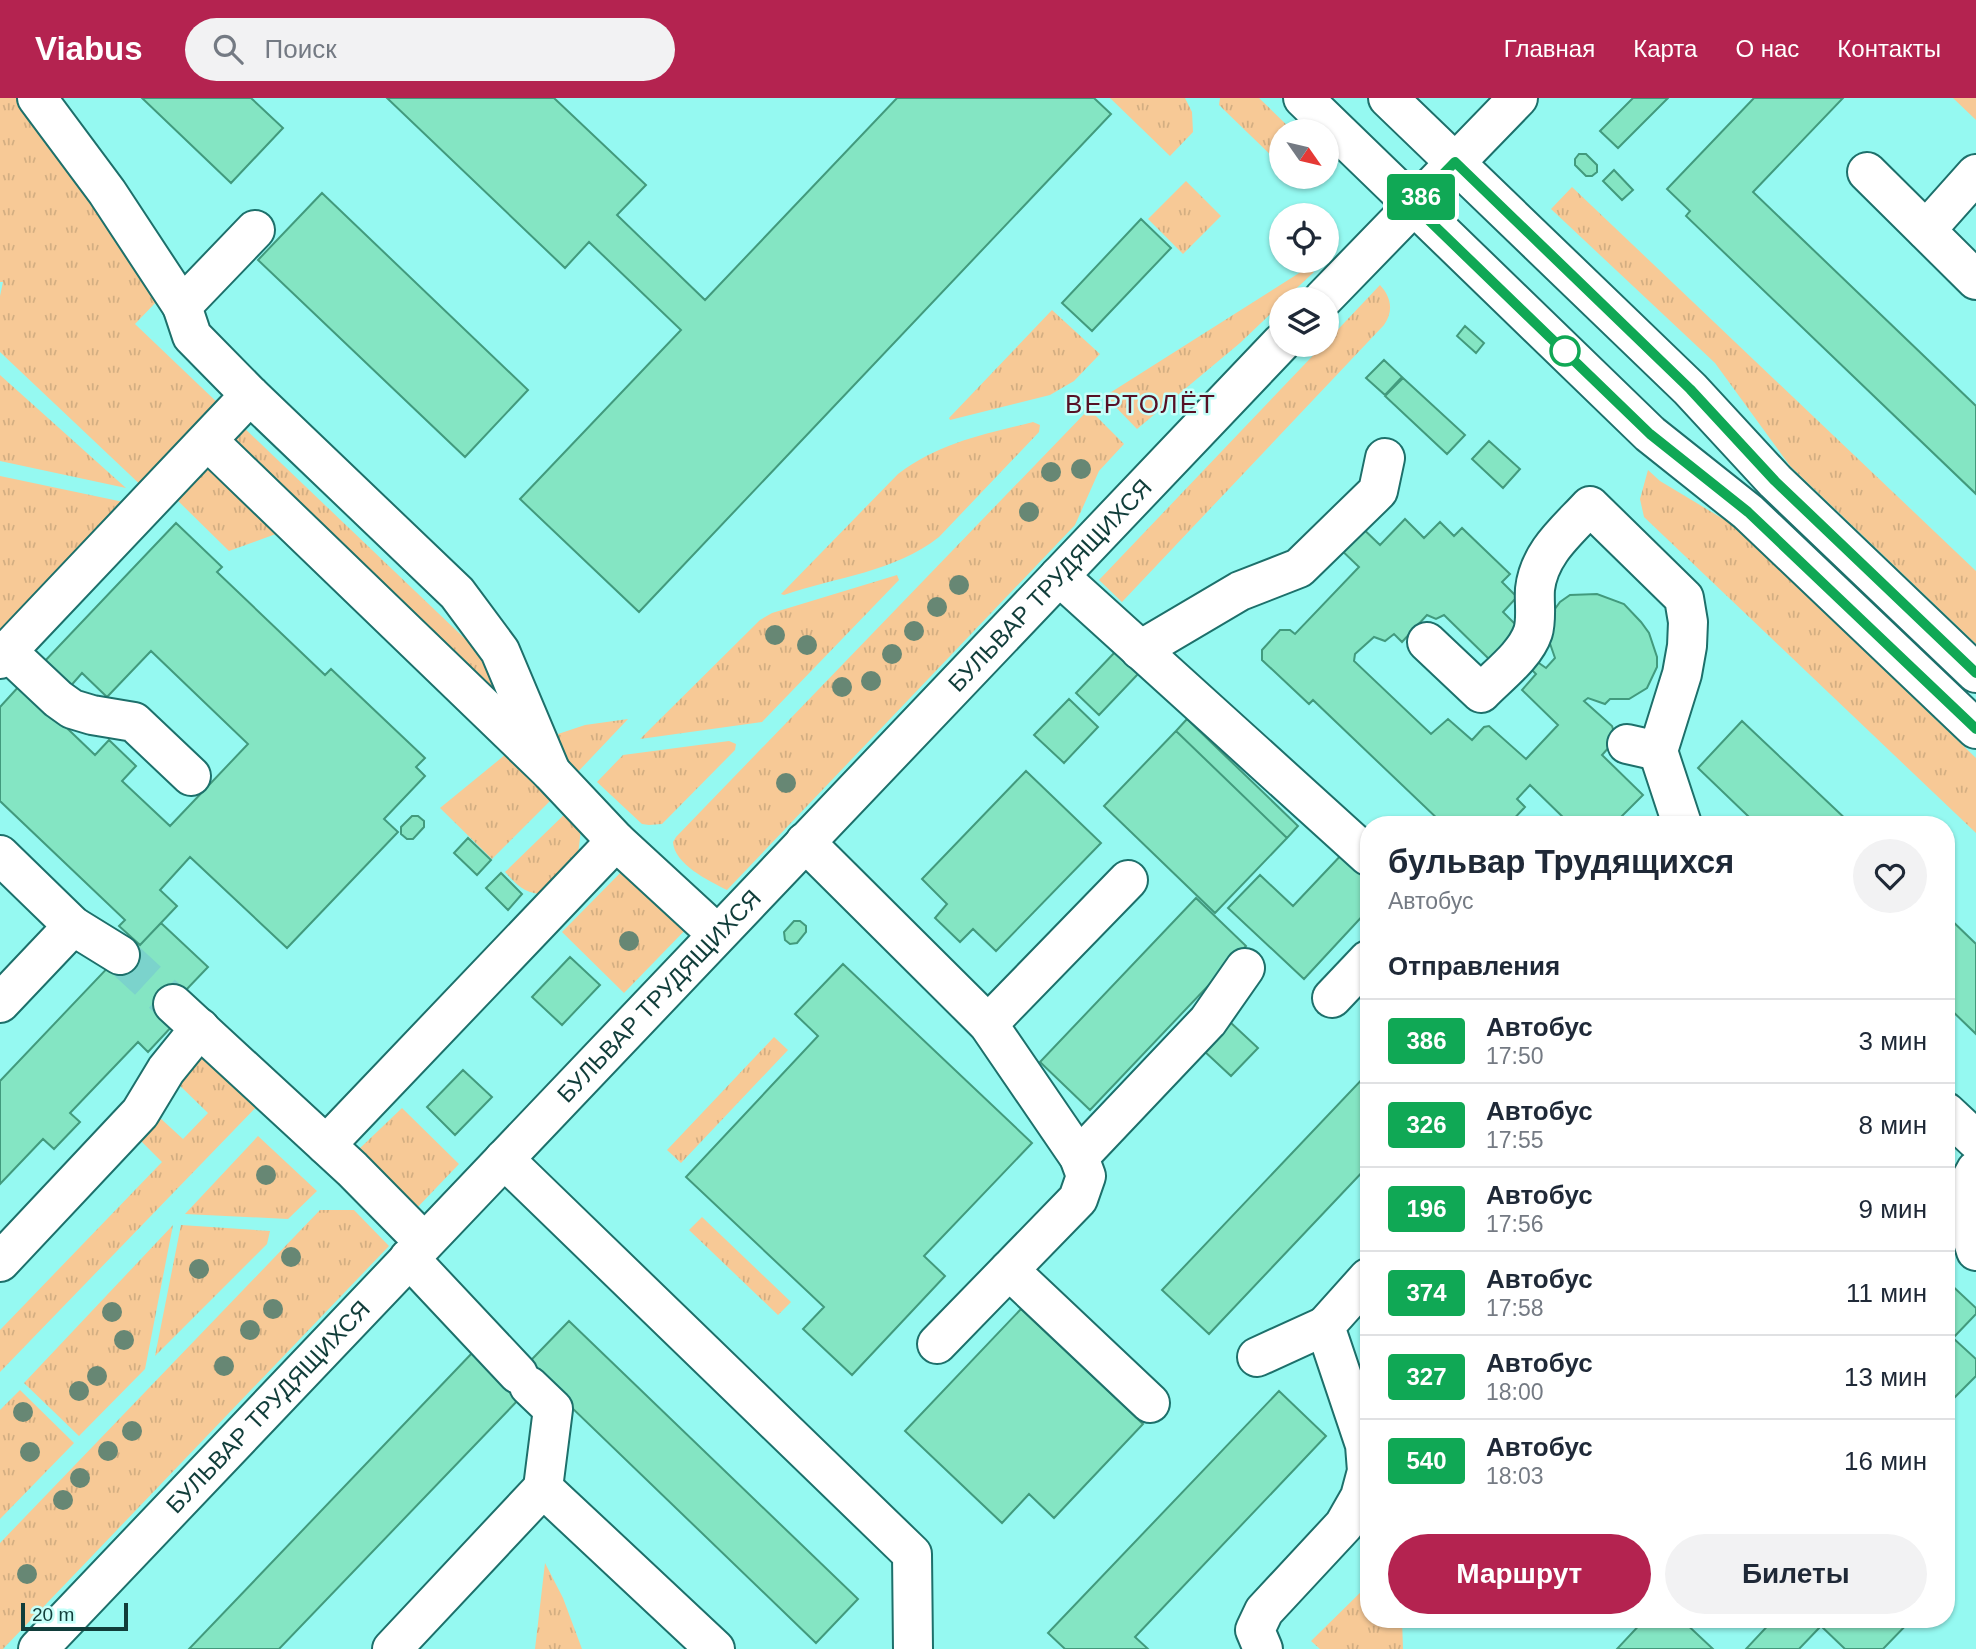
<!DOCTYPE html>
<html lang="ru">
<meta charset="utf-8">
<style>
body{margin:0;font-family:Arial,sans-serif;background:#f2f2f3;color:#1f2937;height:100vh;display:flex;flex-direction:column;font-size:26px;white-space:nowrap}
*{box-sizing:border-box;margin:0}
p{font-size:23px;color:#747a83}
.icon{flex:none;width:38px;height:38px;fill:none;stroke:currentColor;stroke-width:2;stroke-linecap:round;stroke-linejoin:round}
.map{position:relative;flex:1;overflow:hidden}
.sheet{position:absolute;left:1360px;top:718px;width:595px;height:812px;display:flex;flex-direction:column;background:#fff;border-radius:28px;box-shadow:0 2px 5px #0004}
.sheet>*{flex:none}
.badge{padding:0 14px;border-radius:5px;font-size:24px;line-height:46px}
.needle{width:46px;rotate:124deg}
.controls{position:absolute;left:1269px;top:21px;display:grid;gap:14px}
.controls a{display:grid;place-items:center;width:70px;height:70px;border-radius:50%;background:#fff;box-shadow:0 2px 5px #0004;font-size:35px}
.scale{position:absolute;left:21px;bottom:18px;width:107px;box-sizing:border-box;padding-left:7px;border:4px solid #113d3a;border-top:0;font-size:19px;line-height:24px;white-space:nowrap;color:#113d3a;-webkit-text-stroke:5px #c6fff9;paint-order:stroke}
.map>.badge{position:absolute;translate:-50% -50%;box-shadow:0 0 0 4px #fff}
h2{padding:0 28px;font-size:26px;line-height:63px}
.round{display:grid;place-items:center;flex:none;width:74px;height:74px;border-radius:37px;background:#f2f2f3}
.headline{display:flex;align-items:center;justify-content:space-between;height:119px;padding:0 28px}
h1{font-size:33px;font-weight:700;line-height:52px}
.cta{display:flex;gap:14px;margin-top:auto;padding:14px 28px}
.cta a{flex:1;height:80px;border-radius:42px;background:#b42350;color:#fff;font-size:28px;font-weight:700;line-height:80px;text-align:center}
.cta a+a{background:#f2f2f3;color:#1f2937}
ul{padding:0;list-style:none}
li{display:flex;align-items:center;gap:21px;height:84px;padding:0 28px;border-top:2px solid #e0e1e3}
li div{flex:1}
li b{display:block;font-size:26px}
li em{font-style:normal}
li .badge{min-width:77px;font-weight:700;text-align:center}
header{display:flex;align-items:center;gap:42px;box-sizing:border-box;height:98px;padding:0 35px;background:#b42350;color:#fff}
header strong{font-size:33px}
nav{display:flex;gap:38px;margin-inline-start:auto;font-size:24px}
.search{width:490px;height:63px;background:#f2f2f3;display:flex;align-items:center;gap:18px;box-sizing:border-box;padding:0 24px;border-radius:38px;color:#747a83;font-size:26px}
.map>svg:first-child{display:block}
.grass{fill:url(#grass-tufts)}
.building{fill:#84e5c3;stroke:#429a7d;stroke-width:2}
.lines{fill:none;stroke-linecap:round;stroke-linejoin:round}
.minor-tunnel{stroke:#7bd3cc;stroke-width:38;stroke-dasharray:38 19;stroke-linecap:butt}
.minor-casing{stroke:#1d706b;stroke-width:42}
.minor{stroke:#fff;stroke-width:38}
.tree{fill:#678774}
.line-casing{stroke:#fff;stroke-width:16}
.line{stroke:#10a855;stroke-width:10}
.stop-dot{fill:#fff;stroke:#10a855;stroke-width:3.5}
.labels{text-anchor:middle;stroke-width:5;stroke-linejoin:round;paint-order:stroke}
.street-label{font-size:24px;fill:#113d3a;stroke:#c6fff9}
.neighbourhood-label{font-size:26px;letter-spacing:2px;fill:#561125;stroke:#c6fff9}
</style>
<header>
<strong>Viabus</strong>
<div class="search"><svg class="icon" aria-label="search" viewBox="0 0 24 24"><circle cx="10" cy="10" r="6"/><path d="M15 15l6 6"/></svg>Поиск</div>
<nav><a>Главная</a><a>Карта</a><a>О нас</a><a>Контакты</a></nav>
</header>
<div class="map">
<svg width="1976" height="1551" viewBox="0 0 1976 1551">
<defs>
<pattern id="grass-tufts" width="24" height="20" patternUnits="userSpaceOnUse" patternTransform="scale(1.75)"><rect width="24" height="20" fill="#f7c996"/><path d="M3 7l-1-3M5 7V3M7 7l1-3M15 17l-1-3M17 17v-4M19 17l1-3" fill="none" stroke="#d3ae82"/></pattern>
</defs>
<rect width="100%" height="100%" fill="#95f9f1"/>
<path class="grass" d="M0 0H19L159 201 135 226 222 309 147 393 0 254V198L3 184H0Z
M1110 0H1185L1192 14 1193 34 1170 58Z
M1220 0H1259L1293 33H1281V67L1219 7Z
M1953 0H1976V22Z
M1186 83 1221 118 1183 156 1148 121Z
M1572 89 1976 473V546L1790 368 1715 265 1551 111Z
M1307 170 1314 174 1285 201H1281V206L1240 245 1137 331 1105 298Z
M1380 187C1391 199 1394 213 1384 227L1122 504 1099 482 1323 247H1326L1327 243Z
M1052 212 1100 256 1074 283 1050 297 950 322 949 320Z
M0 277 126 390 0 363Z
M1089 311 1124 346 1099 373 1075 427 727 792C709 783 674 766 673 744L676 739Z
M1033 324 1040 327 1039 334 939 439C895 474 836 479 784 497L781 496 898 376C941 344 982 337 1033 324Z
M239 325 481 556 513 621 234 343 235 334Z
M208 369 284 433 229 453 171 396Z
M1648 372 1660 383 1730 425 1976 660V735L1644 419 1640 401Z
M0 378 133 406 0 546Z
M897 477 899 482 762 624 640 641 760 522 772 515Z
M628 621 574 678 552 638 585 627Z
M729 643 736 646 735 652 662 726 649 727 642 726 597 684 623 657Z
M511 652 557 696 492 761 440 710Z
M571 710 581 732 578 756 539 796C523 794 516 786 505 774Z
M628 767 692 825 624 895 562 834Z
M774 939 788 952 681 1065 667 1052Z
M200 958 213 960 262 1003 0 1274V1232L162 1064 139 1041 159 1019 183 1041 208 1015 171 979Z
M402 1010 459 1066 414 1113 357 1053Z
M258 1038 317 1093 288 1121 185 1116Z
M320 1112H354L389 1148 3 1551H0V1445Z
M702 1119 791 1204 778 1217 689 1132Z
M173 1127 145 1271 79 1338 24 1285Z
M181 1127 270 1133 267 1146 155 1258Z
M20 1292 74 1345 0 1421V1312Z
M545 1465 563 1500 582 1551H535Z
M1368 1487V1521H1402L1403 1551H1320L1311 1543Z"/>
<path class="building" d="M142 0H251L283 30 231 85Z
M387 0H554L646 87 617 117 705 202 897 0H1094L1111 16 639 514 520 401 681 232 589 144 565 170Z
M1633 0H1668L1618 50 1600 33Z
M1754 0H1843L1753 94 1976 308V396L1686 118 1690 113 1667 91Z
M1579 56H1586L1597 67V74L1592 78H1586L1575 67V61Z
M1614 72 1633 92 1622 102 1603 83Z
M322 95 528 292 465 359 258 162Z
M1141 121 1171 150 1092 233 1062 205Z
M1465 228 1484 245 1476 255 1457 238Z
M1384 262 1402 279 1385 297 1366 280Z
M1403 280 1465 337 1447 356 1385 298Z
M1489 343 1520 371 1503 390 1472 361Z
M1405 421 1424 440 1440 424 1454 438 1462 430 1510 476 1502 484 1517 499 1503 514 1519 530 1489 561 1444 517 1436 521 1427 517 1402 544 1394 536 1385 543 1374 539 1355 556 1354 563 1431 636 1448 621 1472 642 1484 629 1489 628 1526 661 1558 627 1522 592 1536 576 1528 568 1536 563 1546 570 1555 560 1547 537 1552 515 1560 504 1570 497 1597 496 1624 506 1641 524 1649 535 1657 559V569L1647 590 1629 601H1610L1605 606 1588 600 1584 603 1612 628 1614 634 1611 647 1602 657 1643 697 1614 726H1570L1530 687 1517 701 1525 709 1509 726H1443L1313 602 1309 606 1262 562V552L1280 532H1290L1295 536 1359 469 1335 446 1356 424 1380 447Z
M176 425 222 469 217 474 325 577 331 571 425 660 416 669 425 678 384 721 398 734 287 850 190 759 160 792 177 808 140 847 119 828 125 822 0 703V609L21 586 95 657 109 642 136 668 122 683 170 728 248 646 151 553 107 599 82 575 68 591 42 566Z
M1116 553 1139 575 1099 617 1076 595Z
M1069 601 1098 629 1064 665 1034 637Z
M1187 621 1298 728 1287 740 1176 633Z
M1742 623 1851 726H1757L1749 719 1698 670Z
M1176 633 1287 740 1215 815 1104 708Z
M1026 673 1101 745 996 853 973 831 960 844 935 820 947 806 922 781Z
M412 718H418L424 723V729L413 741H407L401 736V729Z
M468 740 491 762 477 777 454 755Z
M1345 753 1368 775V812L1304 881 1228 810 1260 777 1293 808Z
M501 775 522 796 508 812 486 790Z
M1196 800 1246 848 1090 1012 1040 964Z
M1946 817 1976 846V936L1946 907Z
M794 823H800L806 828V834L797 845 790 846 785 842 784 834Z
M161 825 208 869 163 916 174 926 148 954 138 944 70 1015 80 1024 54 1051 43 1041 0 1086V983L134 842 140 847Z
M570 859 600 887 562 927 532 899Z
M843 866 1032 1045 924 1158 945 1178 852 1277 803 1231 824 1209 686 1079 818 938 795 916Z
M1230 924 1258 950 1231 978 1203 952Z
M463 972 492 999 455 1037 427 1009Z
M1368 975V1068L1209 1236 1162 1192Z
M1946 1182 1976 1210V1216L1953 1240 1976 1261V1278L1950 1304 1946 1300Z
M1021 1211 1143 1326 1054 1420 1029 1396 1002 1425 905 1333Z
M569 1223 858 1501 816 1545 539 1278 508 1286Z
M474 1253 521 1299 279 1551H189Z
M1279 1293 1326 1338 1135 1539 1148 1551H1065L1048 1535Z
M1645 1521H1681L1713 1551H1617Z
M1774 1521H1912L1883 1551H1845L1821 1528 1799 1551H1746Z"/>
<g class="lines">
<path class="minor-tunnel" d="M120 857 173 906"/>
<g class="minor-casing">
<g id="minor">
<path d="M37 0 107 94 182 208"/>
<path d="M1303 0 1650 336 1748 414 1976 631"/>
<path d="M1388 0 1690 291 1775 383 1976 575"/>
<path d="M1867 74 1976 182"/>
<path d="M255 132 182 208 192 238 250 297 457 495 500 553 551 674"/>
<path d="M1926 132 1976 76"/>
<path d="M1323 201 1518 0"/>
<path d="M208 343 551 674 616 743 717 836"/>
<path d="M1059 478 1368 758"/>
<path d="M1427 544 1481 595C1497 578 1525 558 1533 534 1537 521 1534 505 1535 491 1539 455 1567 433 1590 408L1684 500 1688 524 1687 548 1682 576 1658 653 1682 726"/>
<path d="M1140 552 1240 493 1299 470 1378 393 1385 360"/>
<path d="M7 553 58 601 72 611 92 617 134 624 191 678"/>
<path d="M0 561 250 297"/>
<path d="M1627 646 1658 653"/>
<path d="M805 744 988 926 1079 1059 1086 1078 1078 1101 937 1246"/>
<path d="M0 757 73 828 120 857"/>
<path d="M1332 900 1368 862"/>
<path d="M0 905 73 828"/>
<path d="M173 906 352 1071 424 1144"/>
<path d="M988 926 1128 782"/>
<path d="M1946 1014 1976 1042"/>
<path d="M326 1047 616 743"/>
<path d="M1079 1059 1208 923 1245 870"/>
<path d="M504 1061 912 1456 913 1551"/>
<path d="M1976 1072C1960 1097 1967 1126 1976 1153"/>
<path d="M409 1160 518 1276"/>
<path d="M0 1164 140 1015 166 972 200 930"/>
<path d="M1009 1172 1150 1305"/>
<path d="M1257 1259 1325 1228"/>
<path d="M529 1288 553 1311 543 1390"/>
<path id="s1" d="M38 1551 1281 245"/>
<path d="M392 1551 543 1390 715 1551"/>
<path d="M1263 1551 1255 1532 1264 1513 1344 1427 1360 1399 1367 1373 1365 1347 1325 1228 1368 1180"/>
</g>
</g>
<use href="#minor" class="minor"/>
</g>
<g class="tree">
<circle cx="1081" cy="371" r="10"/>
<circle cx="1051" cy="374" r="10"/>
<circle cx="1029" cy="414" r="10"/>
<circle cx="959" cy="487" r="10"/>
<circle cx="937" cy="509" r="10"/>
<circle cx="914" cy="533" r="10"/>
<circle cx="775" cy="537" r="10"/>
<circle cx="807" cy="547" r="10"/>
<circle cx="892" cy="556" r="10"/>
<circle cx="871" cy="583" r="10"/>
<circle cx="842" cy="589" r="10"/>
<circle cx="786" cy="685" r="10"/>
<circle cx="629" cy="843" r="10"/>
<circle cx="266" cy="1077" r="10"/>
<circle cx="291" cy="1159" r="10"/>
<circle cx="199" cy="1171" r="10"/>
<circle cx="273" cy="1211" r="10"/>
<circle cx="112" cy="1214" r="10"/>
<circle cx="250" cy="1232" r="10"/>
<circle cx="124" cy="1242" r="10"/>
<circle cx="224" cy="1268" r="10"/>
<circle cx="97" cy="1278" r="10"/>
<circle cx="79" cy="1293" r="10"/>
<circle cx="23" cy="1314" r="10"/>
<circle cx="132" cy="1333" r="10"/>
<circle cx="108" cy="1353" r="10"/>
<circle cx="30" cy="1354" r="10"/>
<circle cx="80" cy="1380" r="10"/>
<circle cx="63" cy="1402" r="10"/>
<circle cx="27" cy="1476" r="10"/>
</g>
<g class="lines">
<g class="line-casing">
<path id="line" d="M1976 575 1775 383 1690 291 1455 64 1413 107 1650 336 1748 414 1976 631"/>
</g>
<use href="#line" class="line"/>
</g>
<circle class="stop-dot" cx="1565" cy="253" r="14"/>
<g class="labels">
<g class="street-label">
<text dy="8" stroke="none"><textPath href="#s1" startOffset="1468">БУЛЬВАР ТРУДЯЩИХСЯ</textPath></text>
<text dy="8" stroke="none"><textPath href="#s1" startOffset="901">БУЛЬВАР ТРУДЯЩИХСЯ</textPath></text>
<text dy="8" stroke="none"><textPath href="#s1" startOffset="334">БУЛЬВАР ТРУДЯЩИХСЯ</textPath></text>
</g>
<g class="neighbourhood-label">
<text x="1141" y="315">ВЕРТОЛЁТ</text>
</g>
</g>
</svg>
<div class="controls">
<a><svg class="needle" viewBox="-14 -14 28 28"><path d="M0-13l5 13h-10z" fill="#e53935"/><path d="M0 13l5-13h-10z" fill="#747a83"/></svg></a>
<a><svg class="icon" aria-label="locate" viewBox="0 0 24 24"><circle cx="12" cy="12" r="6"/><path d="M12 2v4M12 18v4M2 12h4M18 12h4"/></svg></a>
<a><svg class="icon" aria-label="layers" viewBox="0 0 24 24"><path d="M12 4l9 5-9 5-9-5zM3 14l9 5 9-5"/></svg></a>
</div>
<div class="scale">20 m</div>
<b class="badge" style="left:1421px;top:99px;background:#10a855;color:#fff">386</b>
<section class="sheet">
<div class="headline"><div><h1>бульвар Трудящихся</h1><p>Автобус</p></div><a class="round"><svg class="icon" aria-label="heart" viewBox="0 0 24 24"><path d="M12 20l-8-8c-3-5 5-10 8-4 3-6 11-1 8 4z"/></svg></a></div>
<h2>Отправления</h2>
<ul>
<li><span class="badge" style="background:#10a855;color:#fff">386</span><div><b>Автобус</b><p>17:50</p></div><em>3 мин</em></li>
<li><span class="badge" style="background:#10a855;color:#fff">326</span><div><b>Автобус</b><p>17:55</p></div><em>8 мин</em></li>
<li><span class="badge" style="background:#10a855;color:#fff">196</span><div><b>Автобус</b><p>17:56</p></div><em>9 мин</em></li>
<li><span class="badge" style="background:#10a855;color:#fff">374</span><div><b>Автобус</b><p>17:58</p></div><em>11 мин</em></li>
<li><span class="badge" style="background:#10a855;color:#fff">327</span><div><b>Автобус</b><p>18:00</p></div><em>13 мин</em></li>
<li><span class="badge" style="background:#10a855;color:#fff">540</span><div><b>Автобус</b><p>18:03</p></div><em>16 мин</em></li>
</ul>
<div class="cta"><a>Маршрут</a><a>Билеты</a></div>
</section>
</div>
